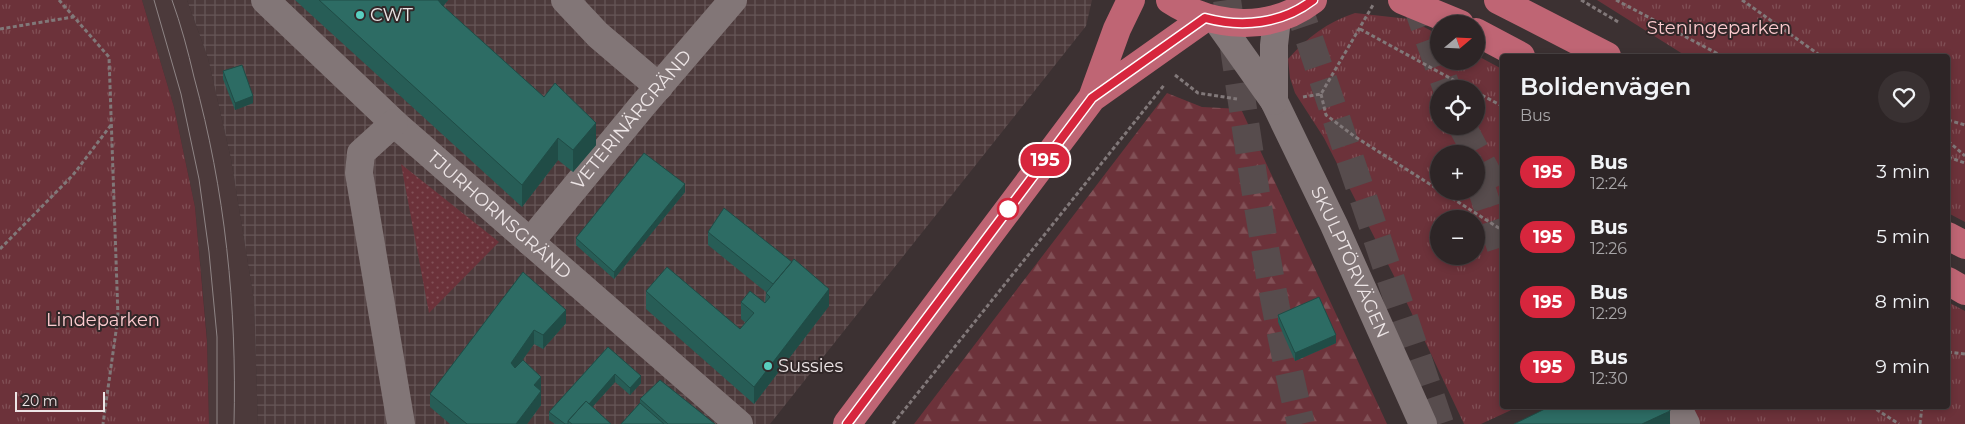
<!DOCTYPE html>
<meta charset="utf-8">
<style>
body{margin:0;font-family:Montserrat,sans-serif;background:#393132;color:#f1f3f6;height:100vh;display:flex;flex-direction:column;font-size:19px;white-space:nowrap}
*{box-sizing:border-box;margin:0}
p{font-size:16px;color:#a7a5a7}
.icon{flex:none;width:28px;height:28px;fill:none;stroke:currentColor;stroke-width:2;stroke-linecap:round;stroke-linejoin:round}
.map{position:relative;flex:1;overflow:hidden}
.side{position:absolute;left:1500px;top:54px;width:450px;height:355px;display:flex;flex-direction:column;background:#2d2526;border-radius:5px;box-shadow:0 2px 8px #0003,0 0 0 1px #484243}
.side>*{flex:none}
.badge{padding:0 10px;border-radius:16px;font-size:18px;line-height:32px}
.needle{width:32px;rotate:71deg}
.tools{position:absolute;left:1430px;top:15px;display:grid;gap:10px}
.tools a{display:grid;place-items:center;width:55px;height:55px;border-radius:50%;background:#2d2526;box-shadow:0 2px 8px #0003,0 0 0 1px #484243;font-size:25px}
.scale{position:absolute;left:15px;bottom:12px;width:90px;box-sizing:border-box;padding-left:5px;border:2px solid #ede5e6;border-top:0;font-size:14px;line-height:18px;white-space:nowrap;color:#ede5e6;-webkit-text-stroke:4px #312728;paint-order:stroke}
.map>.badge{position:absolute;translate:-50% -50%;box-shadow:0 0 0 2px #fff}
.round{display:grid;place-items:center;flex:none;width:52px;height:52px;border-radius:26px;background:#393132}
.overview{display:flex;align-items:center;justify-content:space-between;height:85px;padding:0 20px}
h1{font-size:24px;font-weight:600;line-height:38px}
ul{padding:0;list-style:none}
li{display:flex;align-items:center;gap:15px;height:65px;padding:0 20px}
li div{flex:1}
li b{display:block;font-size:19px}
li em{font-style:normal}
li .badge{min-width:55px;font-weight:700;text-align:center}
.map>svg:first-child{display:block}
.built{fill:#4c3a3b}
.industrial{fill:url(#industrial-grid)}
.grass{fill:url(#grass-dots)}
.forest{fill:url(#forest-firs)}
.park{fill:url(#park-tufts);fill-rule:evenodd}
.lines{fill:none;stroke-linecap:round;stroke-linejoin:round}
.highway-tunnel{stroke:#574c4d;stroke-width:28;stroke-dasharray:28 14;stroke-linecap:butt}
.path{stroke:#817879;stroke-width:3;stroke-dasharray:4 2.5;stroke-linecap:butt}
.minor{stroke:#827677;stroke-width:28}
.major{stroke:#bf6574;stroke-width:28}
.tram{stroke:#8e8485;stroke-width:1}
.wall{fill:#275d56}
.shaded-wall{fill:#204c46}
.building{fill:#2d6c64;stroke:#204c46}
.line-casing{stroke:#fff;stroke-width:11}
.line{stroke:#d7263d;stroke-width:8}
.poi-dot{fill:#59cebf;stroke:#312728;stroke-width:2}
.stop-dot{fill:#fff;stroke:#d7263d;stroke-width:2.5}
.labels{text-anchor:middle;stroke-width:4;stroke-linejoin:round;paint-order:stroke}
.poi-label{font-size:18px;fill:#ede5e6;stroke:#312728;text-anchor:start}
.park-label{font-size:18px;fill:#fdcbcf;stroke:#312728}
.street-label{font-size:18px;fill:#ede5e6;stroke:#312728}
</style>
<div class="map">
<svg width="1965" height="424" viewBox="0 0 1965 424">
<defs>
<pattern id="industrial-grid" width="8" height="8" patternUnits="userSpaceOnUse" patternTransform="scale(1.25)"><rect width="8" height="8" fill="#4c3a3b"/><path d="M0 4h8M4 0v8" fill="none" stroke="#665657"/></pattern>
<pattern id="grass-dots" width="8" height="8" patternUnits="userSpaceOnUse" patternTransform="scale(1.25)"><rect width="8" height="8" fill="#6c323a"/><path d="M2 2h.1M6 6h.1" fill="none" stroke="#815056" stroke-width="1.8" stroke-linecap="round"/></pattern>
<pattern id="forest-firs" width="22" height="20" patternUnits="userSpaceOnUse" patternTransform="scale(1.25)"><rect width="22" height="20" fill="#6c323a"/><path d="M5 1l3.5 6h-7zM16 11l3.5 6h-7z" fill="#815056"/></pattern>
<pattern id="park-tufts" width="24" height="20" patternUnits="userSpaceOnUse" patternTransform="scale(1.25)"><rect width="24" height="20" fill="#6c323a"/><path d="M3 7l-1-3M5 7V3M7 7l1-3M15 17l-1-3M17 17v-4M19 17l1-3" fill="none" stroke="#815056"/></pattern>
</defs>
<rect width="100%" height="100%" fill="#3c3132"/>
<path class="built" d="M142 0H187L208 58 231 159 254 300 258 424H209L207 338 195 207 174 107Z"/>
<path class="industrial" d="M187 0H1092L1086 26 770 424H258L254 300 231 159 208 58Z"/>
<path class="grass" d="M401 164 499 242 429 313Z"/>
<path class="forest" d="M1167 93 1202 107 1241 109 1387 424H914Z"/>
<path class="park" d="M0 0H142L174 107 195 207 207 341 209 424H0Z
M1597 0H1965V222L1948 213V56H1686Z
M1355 13 1409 19 1439 35V61H1476V55L1502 69V406H1520L1481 424H1464L1396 280 1324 138 1295 93 1290 78 1288 59C1308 37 1327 22 1355 13ZM1439 89H1476V126H1439ZM1439 154H1476V191H1439ZM1439 219H1476V256H1439Z
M1948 302 1965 311V424H1689L1681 406H1948Z"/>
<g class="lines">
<path class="highway-tunnel" d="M1227 0C1248 142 1267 285 1301 424
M1296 0 1440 424
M1415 0 1447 89
M1462 126 1502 201
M1479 181 1502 251"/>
<path class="path" d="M59 0 109 57 118 317 103 424
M1581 0 1620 23
M1616 0 1722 56
M1742 0 1821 56
M0 29 73 17
M1360 29 1470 89
M1175 75 1198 93 1237 99
M1476 92 1502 106
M1321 94 1326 115 1354 136 1439 190
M1303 97 1321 94 1373 5
M1948 120 1965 125
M1948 141 1965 156
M1948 157 1965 163
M1441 191 1502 230
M0 249 73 175 111 125
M1948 352 1965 354
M1871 406 1899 424
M893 424 1165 84
M1920 424 1922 406"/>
<g class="minor">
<path id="s1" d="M265 0 394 123 739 424"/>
<path d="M565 0 598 35 659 87"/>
<path id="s2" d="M1218 22 1274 101 1334 225 1423 424"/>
<path d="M1274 101V45L1277 19"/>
<path d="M394 123 361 153 359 173 401 424"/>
<path id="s3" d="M530 242 642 106 733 0"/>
<path d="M1677 406 1686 424"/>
</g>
<path class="major" d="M1170 0C1213 28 1270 33 1313 0
M1402 0 1460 24
M1498 0 1607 56
M1476 32 1521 56
M1092 98 1205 18
M1948 236 1965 245
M1948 281 1965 291
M847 424 1092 98 1117 29 1131 0"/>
<path class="tram" d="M154 0 181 94 199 179 209 252 217 337V424
M172 0C181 25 188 51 194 77 225 190 237 306 234 424"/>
</g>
<path class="wall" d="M295 0H448L443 6 596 145 573 172 558 160 522 207Z
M223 71 253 103 235 110 223 79Z
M685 192 614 279 576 245V238Z
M708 232 829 306 754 404 646 309V291L740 329 746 323 741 319V302L765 303 766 293V292L708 245Z
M523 272 566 323 543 349 534 344 520 363 541 390V405L527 424H450L430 407V394Z
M1278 315 1336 343 1295 361 1278 322Z
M608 347 641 383 630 395 615 382 592 407 611 424H555L549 420V412Z
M640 399 715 424H621L640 403Z"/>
<path class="shaded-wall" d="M438 0H448L435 17Z
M253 96V103L235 110V103Z
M596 123V145L573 172V150Z
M558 138V160L522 207V185Z
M685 184V192L614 279V272Z
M829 289V306L754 404V387Z
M566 310V323L543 349V335Z
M534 330V344L511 376V363Z
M1336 335V343L1295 361V353Z
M615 374V382L577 424 571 423Z
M641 376V383L630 395V388Z
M541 377V390L534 398V385Z
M541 391V405L527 424H516Z
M1670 411V424H1642Z"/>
<path class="building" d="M319 0H438L442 5 544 97 555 83 596 123 573 150 558 138 522 185Z
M242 65 253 96 235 103 223 71Z
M644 153 685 184 614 272 576 238Z
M724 208 792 262 773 284 708 232Z
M794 259 829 289 754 387 646 291 667 267 740 329 754 313 741 302 750 291 765 303 770 297 766 293Z
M523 272 566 310 543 335 534 330 511 363 515 368 523 360 541 377 534 385 541 391 516 424H467L430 394Z
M1319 297 1336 335 1295 353 1278 315Z
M608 347 641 376 630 388 615 374 589 404 586 401 568 421V424H565L549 412Z
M660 380 715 424H668L640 399Z
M586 401 611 424H572L568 421Z
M640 403 664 424H621Z
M1551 406H1668L1670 411 1642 424H1514Z"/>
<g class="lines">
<g class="line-casing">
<path id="line" d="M847 424 1092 98 1205 18C1242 28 1282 24 1313 0"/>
</g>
<use href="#line" class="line"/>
</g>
<g class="poi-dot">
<circle cx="360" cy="15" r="5"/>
<circle cx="768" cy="366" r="5"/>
</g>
<circle class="stop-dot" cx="1008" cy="209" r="10"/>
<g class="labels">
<g class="poi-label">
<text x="370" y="21">CWT</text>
<text x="778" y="372">Sussies</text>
</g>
<g class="park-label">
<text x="1719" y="34">Steningeparken</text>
<text x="103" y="326">Lindeparken</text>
</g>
<g class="street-label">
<text dy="6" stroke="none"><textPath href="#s3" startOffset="159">VETERINÄRGRÄND</textPath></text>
<text dy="6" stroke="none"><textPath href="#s1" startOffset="318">TJURHORNSGRÄND</textPath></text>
<text dy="6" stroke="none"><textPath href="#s2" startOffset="275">SKULPTÖRVÄGEN</textPath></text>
</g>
</g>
</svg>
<div class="tools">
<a><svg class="needle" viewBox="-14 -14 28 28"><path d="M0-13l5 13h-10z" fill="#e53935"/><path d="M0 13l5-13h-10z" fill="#a7a5a7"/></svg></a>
<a><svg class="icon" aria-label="locate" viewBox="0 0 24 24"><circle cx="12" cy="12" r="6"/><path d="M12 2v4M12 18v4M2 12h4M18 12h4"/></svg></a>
<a>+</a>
<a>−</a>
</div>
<div class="scale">20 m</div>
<b class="badge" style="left:1045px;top:160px;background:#d7263d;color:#fff">195</b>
<section class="side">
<div class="overview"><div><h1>Bolidenvägen</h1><p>Bus</p></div><a class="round"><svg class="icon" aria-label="heart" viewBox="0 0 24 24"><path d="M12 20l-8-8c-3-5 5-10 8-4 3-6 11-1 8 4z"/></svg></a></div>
<ul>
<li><span class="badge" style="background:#d7263d;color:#fff">195</span><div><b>Bus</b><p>12:24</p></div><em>3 min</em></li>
<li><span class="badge" style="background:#d7263d;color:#fff">195</span><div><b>Bus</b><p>12:26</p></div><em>5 min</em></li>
<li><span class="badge" style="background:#d7263d;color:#fff">195</span><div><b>Bus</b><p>12:29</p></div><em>8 min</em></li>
<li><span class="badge" style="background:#d7263d;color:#fff">195</span><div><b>Bus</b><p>12:30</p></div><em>9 min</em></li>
</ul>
</section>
</div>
